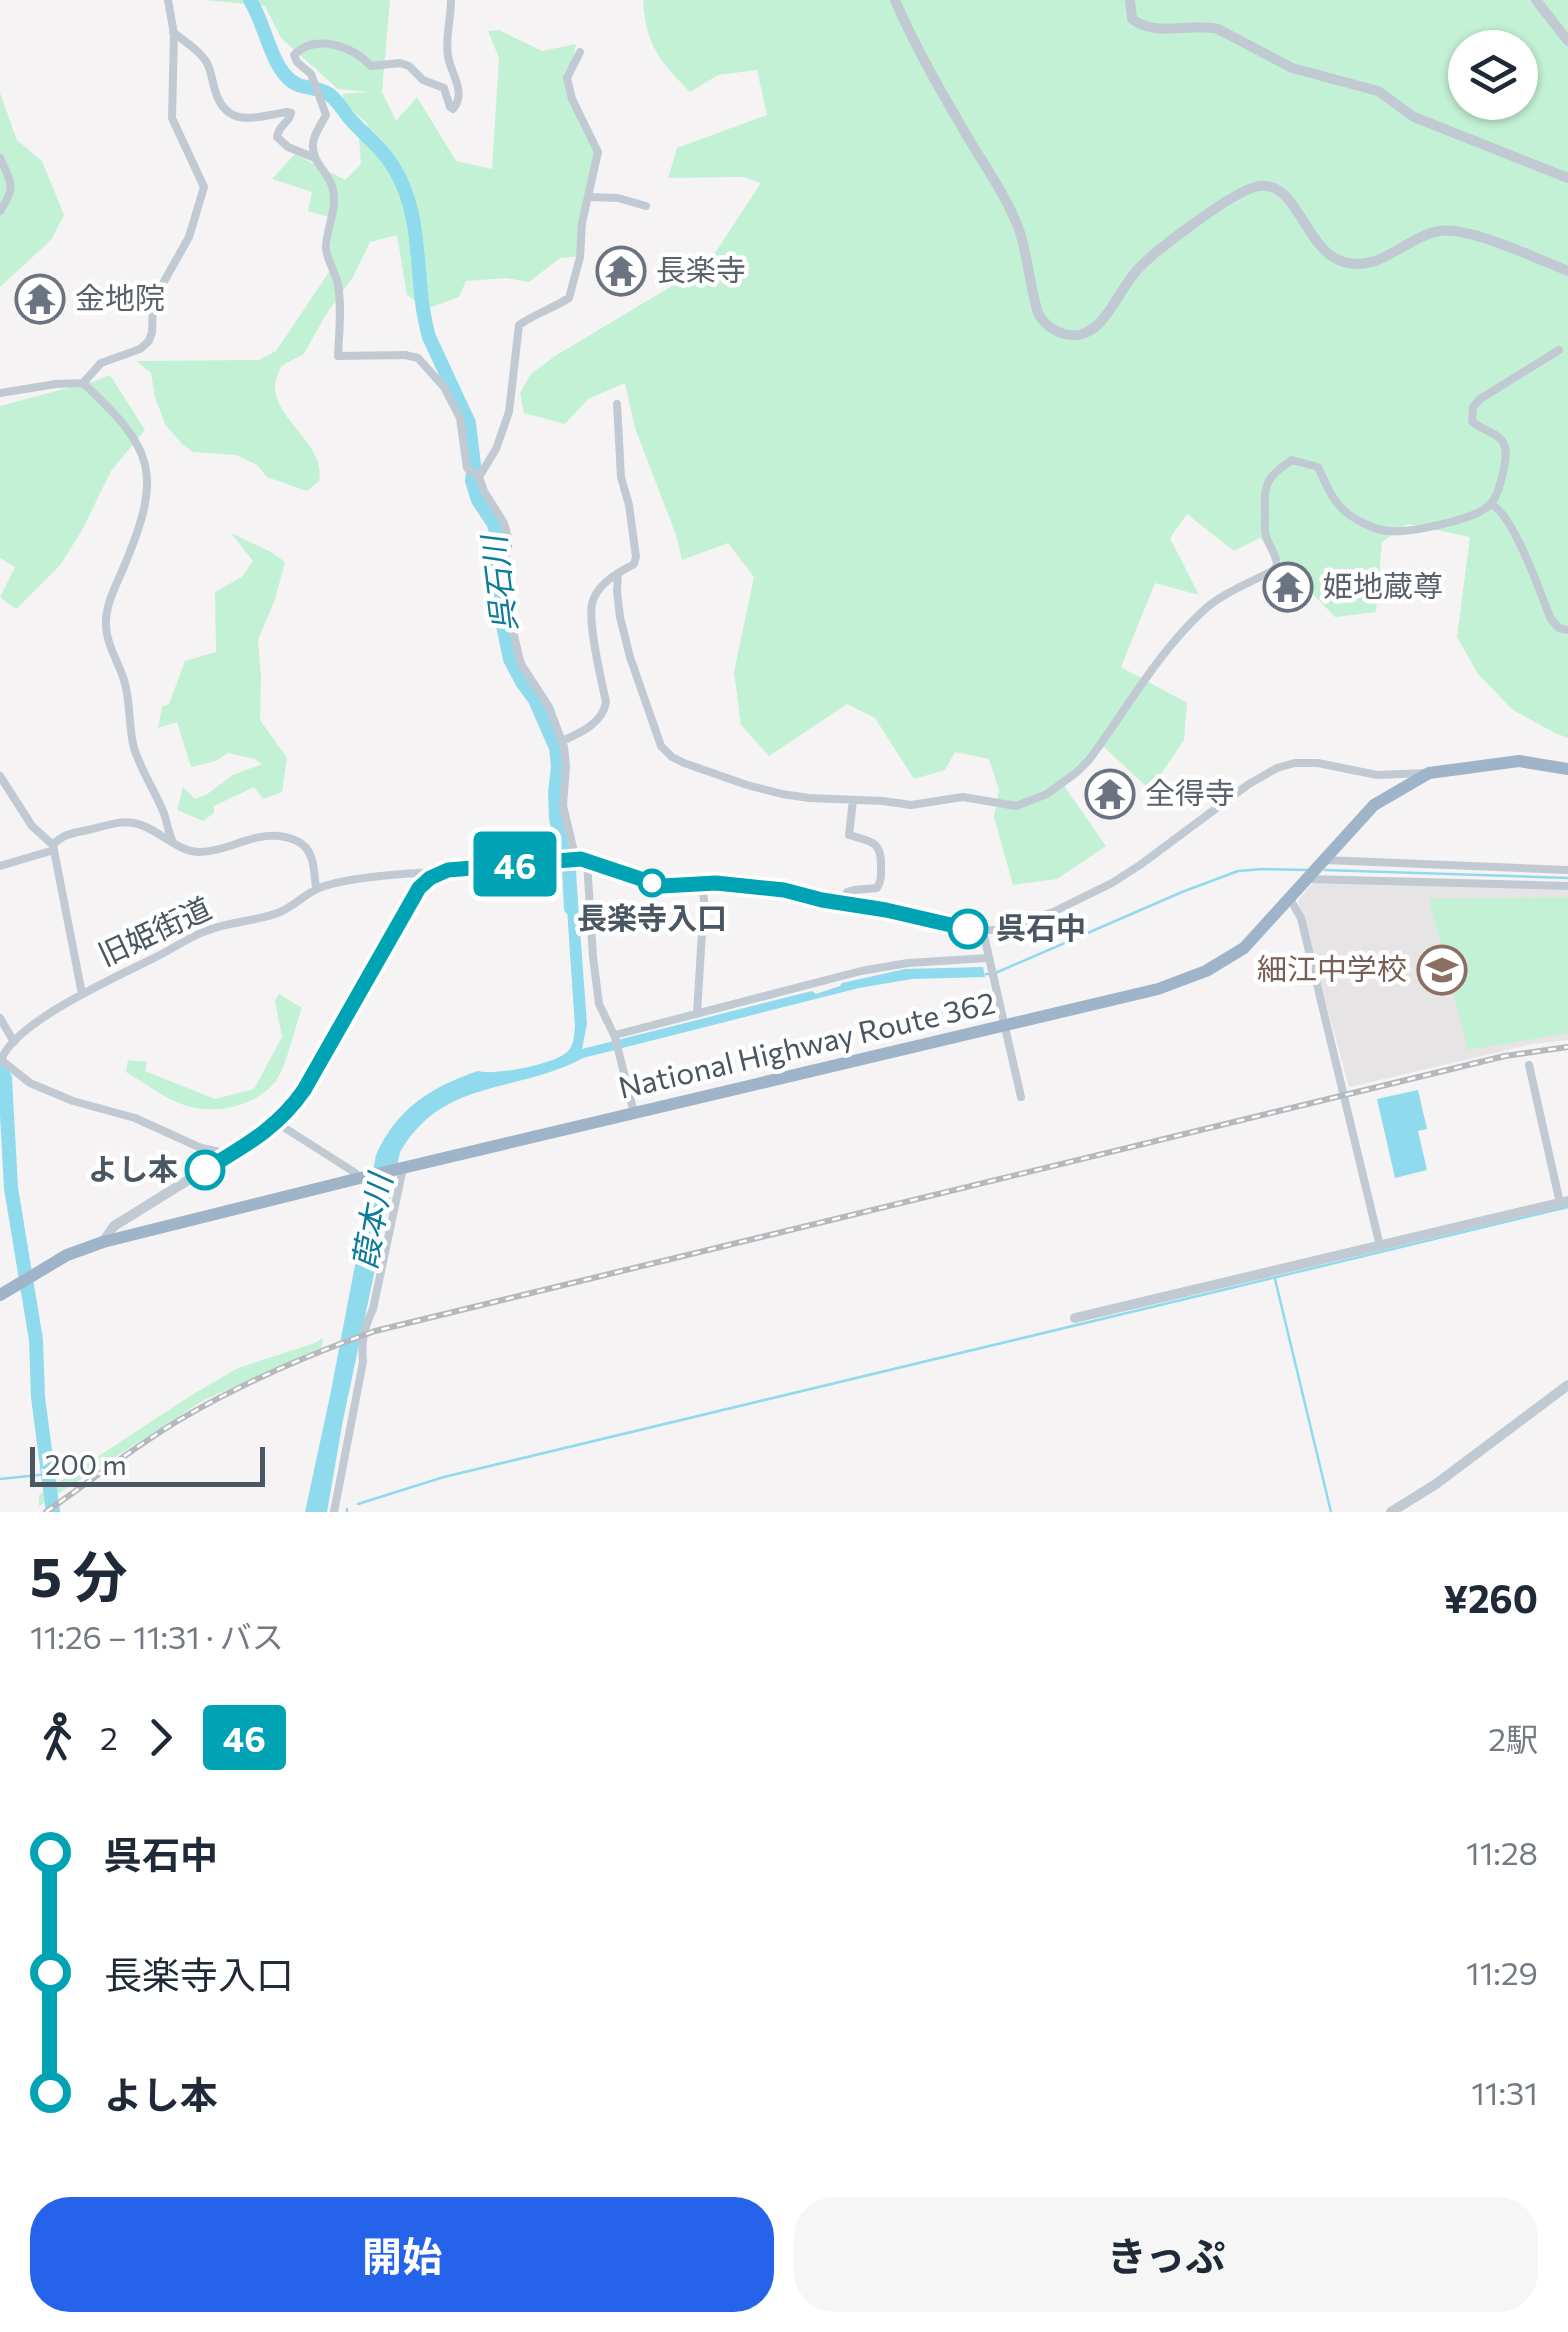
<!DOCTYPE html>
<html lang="ja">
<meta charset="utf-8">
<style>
body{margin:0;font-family:Commissioner,"Noto Sans JP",sans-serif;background:#f6f6f7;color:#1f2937;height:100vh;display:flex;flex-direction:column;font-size:38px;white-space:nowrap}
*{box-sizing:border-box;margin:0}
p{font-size:32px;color:#747a83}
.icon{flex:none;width:55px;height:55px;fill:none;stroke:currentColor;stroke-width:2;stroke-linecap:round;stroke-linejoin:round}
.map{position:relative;height:1512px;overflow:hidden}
.sheet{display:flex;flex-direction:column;background:#fff;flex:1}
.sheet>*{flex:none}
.badge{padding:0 20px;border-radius:8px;font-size:35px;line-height:65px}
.fabs{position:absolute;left:1448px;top:30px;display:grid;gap:20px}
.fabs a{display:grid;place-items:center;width:90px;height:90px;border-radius:50%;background:#fff;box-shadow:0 2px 8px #0004;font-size:50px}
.scale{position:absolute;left:30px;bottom:25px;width:235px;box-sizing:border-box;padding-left:10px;border:5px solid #4a5661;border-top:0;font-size:28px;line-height:35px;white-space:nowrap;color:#4a5661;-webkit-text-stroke:8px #fff;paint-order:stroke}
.map>.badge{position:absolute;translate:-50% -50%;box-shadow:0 0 0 5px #fff}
.legs{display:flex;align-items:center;gap:15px;height:110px;padding:0 30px;font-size:32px}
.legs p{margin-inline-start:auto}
.summary{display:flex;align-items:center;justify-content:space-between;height:170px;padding:0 30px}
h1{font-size:55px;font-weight:700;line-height:75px}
.action{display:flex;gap:20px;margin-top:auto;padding:20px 30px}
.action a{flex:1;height:115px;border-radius:40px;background:#2563eb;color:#fff;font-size:40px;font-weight:700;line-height:115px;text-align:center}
.action a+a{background:#f6f6f7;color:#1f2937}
ul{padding:0 30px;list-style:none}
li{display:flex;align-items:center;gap:35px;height:120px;font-size:38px}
li i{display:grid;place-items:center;width:15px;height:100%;margin:0 12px;background:currentColor}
li i::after{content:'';width:25px;height:25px;margin:-12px;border:8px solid;border-radius:50%;background:#fff}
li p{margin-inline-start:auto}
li:first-child i{background:linear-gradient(#0000 50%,currentColor 0)}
li:last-child i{background:linear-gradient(currentColor 50%,#0000 0)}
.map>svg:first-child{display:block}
.education{fill:#e6e4e5}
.green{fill:#c3f1d5;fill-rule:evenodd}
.water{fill:#90daee}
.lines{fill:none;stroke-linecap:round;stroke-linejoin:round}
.stream{stroke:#90daee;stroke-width:2.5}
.river{stroke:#90daee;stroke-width:14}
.minor{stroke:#c1cad2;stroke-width:8}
.tertiary{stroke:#c1cad2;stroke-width:10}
.trunk{stroke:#9fb4c9;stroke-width:12}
.rail-casing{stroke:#b5b8bd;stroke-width:6}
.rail{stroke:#fff;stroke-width:2.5;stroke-dasharray:8;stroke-linecap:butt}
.line-1-casing{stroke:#fff;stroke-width:22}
.line-1{stroke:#00a3b4;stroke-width:15}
.stop-1-dot{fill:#fff;stroke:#00a3b4;stroke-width:5}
.labels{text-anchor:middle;stroke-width:9;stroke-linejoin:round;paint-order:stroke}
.worship-label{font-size:30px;fill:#5b616d;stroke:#fff;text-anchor:start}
.stop-label{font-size:30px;font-weight:bold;fill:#4a5661;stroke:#fff}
.street-label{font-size:30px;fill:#4a5661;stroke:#fff}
.education-label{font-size:30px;fill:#785e54;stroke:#fff;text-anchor:end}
.water-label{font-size:32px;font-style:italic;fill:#0c7c9b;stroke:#fff}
</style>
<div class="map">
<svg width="1568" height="1512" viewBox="0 0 1568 1512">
<rect width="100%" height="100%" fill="#f5f3f3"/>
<path class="education" d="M1314 882 1568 889V1040L1533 1044 1349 1087 1298 900Z"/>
<path class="green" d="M205 0H390L382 92 396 121 417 97 456 161 492 169 499 58 488 31 499 30 542 51 576 44 569 83 598 152 584 215 583 256 560 258 529 282 506 278 466 281 459 297 426 309 407 295 397 235 370 242 353 277 325 316 304 354 281 366C279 373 274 382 275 389 279 424 326 445 319 481L307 491 267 477 257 465 236 455 193 452 182 444 165 424 155 397 151 373 136 361 259 360 276 351 329 272 332 218 308 211 312 192 272 179 295 154 345 180 361 164 359 139 368 124 345 104 342 94 369 92 338 89 281 38 265 6Z
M643 0H1568V738L1555 733 1513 710 1478 674 1457 637 1470 537 1408 524 1382 542 1376 612 1335 617 1260 538 1234 551 1187 514 1170 538 1199 595 1155 583 1121 667 1187 703 1184 740 1150 790 1104 747 1060 780 1106 846 1057 879 1013 885 994 817 999 790 989 759 955 752 945 770 914 779 875 718 847 704 769 756 741 725 734 672 754 577 728 543 682 560 676 535 635 428 625 383 588 399 565 424 524 413 520 393 531 374 555 356 707 265 761 183 743 177 668 178 677 148 767 115 757 70 718 75 690 92C659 60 646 46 643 0ZM1465 48H1520V102H1465Z
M0 93 17 140 42 161 64 215 51 240 0 287Z
M110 375 145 430 111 471 82 530 61 564 16 609 0 597 15 567 0 558V406L98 380Z
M231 533 271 552 285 562 275 599 258 640 261 677 260 720 287 758 282 792 263 799 254 787 214 806V813L203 821 177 810 183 787 195 799 206 795 233 775 262 764 255 759 228 753 216 761 191 767 177 722 158 728 162 707 169 704 185 661 216 652 215 592 242 577 253 561Z
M1568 897V1033L1468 1050 1429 899Z
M279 994 302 1008C295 1026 286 1069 275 1082 252 1109 213 1115 181 1104 162 1097 144 1082 126 1072L128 1060 147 1062 145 1071 215 1099 254 1089 282 1037 275 1001Z
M323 1338 322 1347 204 1400 39 1506V1495L195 1393 238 1368 315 1343Z"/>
<path class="water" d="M577 889 587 1024 582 1049 812 991 816 994 840 986 842 983 905 969 983 967 985 977 912 979 859 988 583 1058C517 1094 443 1077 400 1152L343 1420 327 1512H305L330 1396 376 1155C397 1108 431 1087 478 1071 493 1076 559 1064 569 1050 574 1044 574 1035 575 1027L566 894Z
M1418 1090 1427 1129 1418 1131 1427 1170 1395 1178 1377 1099Z"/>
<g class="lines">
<path class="stream" d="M1325 870 1568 878
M986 974H993L1182 892 1238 871 1263 869 1307 870
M1275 1279 1331 1512
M0 1479 48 1474
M358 1504 444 1477 1568 1207
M347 1512V1509"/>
<path class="river" d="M250 0C264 22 269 57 286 76 299 91 312 85 327 93 338 99 343 112 352 121 373 144 385 149 400 179 424 228 414 286 429 337L469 423 474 465 472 481 478 500 494 524 499 546 492 572 510 659 522 682 535 700 556 748 558 766 555 793 556 819 569 869 571 908
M0 1067 5 1078 11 1188 36 1340 38 1397 53 1512"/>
<path class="minor" d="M451 0C451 19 445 38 448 56 451 75 467 92 453 109L450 107 444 88 423 80 409 66 400 63 371 66C352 46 315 33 294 55L297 62 311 74 326 115C322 123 313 135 313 144 311 161 327 171 332 186 339 208 326 227 326 248 327 262 336 272 338 285 342 308 339 333 338 356L405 355 418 358 444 387 460 418 467 468 479 477 484 491 504 523 509 541 502 575 505 600 521 664 549 707 564 747 566 766 563 806 576 860
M173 32C184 41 202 52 208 65 212 75 213 86 217 96 230 129 260 116 287 112L291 113C288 125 279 124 277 137L288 147 315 158
M0 158C12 184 16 187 0 211
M589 197 618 198 646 206
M83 383C154 449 163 473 125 564 118 582 106 602 106 622 105 642 118 661 124 680 131 702 128 726 134 748 141 770 154 790 163 811 167 821 168 831 172 840
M0 393 56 384 83 383 101 363 140 349 149 341 152 332 153 301 189 237 204 187 172 118 174 34 168 0
M617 404 621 477 629 505 636 557 634 564 618 573
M479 477 496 449 509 412 519 325C535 314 553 308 569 298L580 257 582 223 598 152 572 99 567 78 580 52
M1491 504C1514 515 1540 593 1551 619L1559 628 1568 630
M562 741C580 733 603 723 606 702 601 679 588 625 592 604 595 590 607 580 618 573L617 591 620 617 630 657 661 746 672 757 684 763 747 785 782 794 809 798 883 801 911 805 963 797 1016 806 1047 794 1077 772 1089 760C1126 710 1158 652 1204 610 1223 593 1249 583 1272 571L1277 566C1277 554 1269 547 1266 536 1264 529 1265 520 1265 512 1263 483 1268 476 1292 460L1318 467C1326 484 1332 501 1347 513 1357 521 1377 531 1390 531 1410 533 1472 520 1487 507 1497 499 1500 485 1503 473 1505 463 1508 451 1503 442 1497 432 1480 430 1472 421L1473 407 1480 399 1559 350
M0 776 32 826 53 845 82 994
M53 845C63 834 73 833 88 830 102 827 119 820 134 823 157 827 175 851 198 852 230 853 262 824 297 841 315 849 314 872 316 889
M572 860 581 859 662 887 716 883 784 889 821 900 886 911 970 930H997L1053 912 1112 883 1140 865 1249 784 1277 768 1295 763H1318L1377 775 1425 773
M1324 860 1568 870
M587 861 593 957 599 1004 615 1037 634 1113
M0 866 54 850
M1307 879 1568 886
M1290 899 1301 918 1380 1246
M842 904 847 892 854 890 877 888C882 880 881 874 881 864 881 840 869 841 849 835L853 800
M983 931 1021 1097
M697 1014 704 900 702 885
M0 1018 14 1042
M615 1035 861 971 908 963 988 958
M1 1060C15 1021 121 975 158 956 174 948 189 937 206 931 229 921 256 922 280 912 294 906 305 894 319 888 347 877 409 873 440 872
M1 1060 30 1083 73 1101 135 1118 201 1148 230 1154
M1529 1065 1560 1203
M277 1123 354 1172 360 1178
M334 1512 363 1362C361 1341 364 1328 373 1309L403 1168"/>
<path class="tertiary" d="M895 0C916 49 943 95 970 141 987 169 1006 196 1018 227 1026 247 1028 272 1033 293 1035 300 1036 309 1039 315 1048 330 1068 340 1085 333 1107 325 1121 287 1138 269 1156 250 1231 193 1255 187 1299 175 1303 255 1348 263 1382 270 1407 237 1439 231 1470 226 1537 259 1568 271
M1130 0 1132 19C1158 38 1189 22 1218 29L1292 68 1378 91 1414 117 1568 178
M1536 0 1568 41
M103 1242 114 1226 259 1136C278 1123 291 1109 304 1090L409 903C415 894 420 885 429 879 454 861 539 862 572 860
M1075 1318 1568 1201
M1391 1512 1436 1484 1568 1385"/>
<path class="trunk" d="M0 1295 67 1255 103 1242 360 1178 1158 989 1206 971 1244 948 1374 805 1429 773 1519 761 1568 769"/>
<g class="rail-casing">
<path id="rail" d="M46 1512C90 1481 133 1448 179 1420 242 1383 307 1355 375 1331L1505 1056 1568 1047"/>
</g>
<use href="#rail" class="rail"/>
</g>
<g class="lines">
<g class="line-1-casing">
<path id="line-1" d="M205 1170C244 1146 277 1129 304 1090L419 888 430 878 448 870 581 859 662 886 716 883 784 890 822 900 886 910 968 929"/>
</g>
<use href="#line-1" class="line-1"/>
</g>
<defs>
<g id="temple-ring" transform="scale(2.5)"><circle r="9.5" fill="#fff" stroke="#6b7280" stroke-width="1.5"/><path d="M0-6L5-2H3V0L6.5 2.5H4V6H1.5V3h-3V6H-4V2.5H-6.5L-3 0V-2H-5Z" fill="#6b7280"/></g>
<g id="school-ring" transform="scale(2.5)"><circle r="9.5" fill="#fff" stroke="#8d6e63" stroke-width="1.5"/><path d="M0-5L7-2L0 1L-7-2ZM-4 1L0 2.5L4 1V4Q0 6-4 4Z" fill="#8d6e63"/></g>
</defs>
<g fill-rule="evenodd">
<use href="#temple-ring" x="621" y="271"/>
<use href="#temple-ring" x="40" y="299"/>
<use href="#temple-ring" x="1288" y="587"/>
<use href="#temple-ring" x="1110" y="794"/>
<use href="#school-ring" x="1442" y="970"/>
</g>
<g class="stop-1-dot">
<circle cx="652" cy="883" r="12"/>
<circle cx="968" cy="929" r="18"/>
<circle cx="205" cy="1170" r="18"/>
</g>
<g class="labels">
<g class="worship-label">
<text x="656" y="281">長楽寺</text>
<text x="75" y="309">金地院</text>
<text x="1323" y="597">姫地蔵尊</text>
<text x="1145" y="804">全得寺</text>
</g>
<g class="stop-label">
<text x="652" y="929">長楽寺入口</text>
<text x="996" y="939" text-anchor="start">呉石中</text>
<text x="178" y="1180" text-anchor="end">よし本</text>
</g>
<g class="street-label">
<text transform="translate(155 932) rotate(-25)" y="10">旧姫街道</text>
<text transform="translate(807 1046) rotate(-13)" y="10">National Highway Route 362</text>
</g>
<g class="education-label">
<text x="1407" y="980">細江中学校</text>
</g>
<g class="water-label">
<text transform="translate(500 584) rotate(-97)" y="11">呉石川</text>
<text transform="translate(373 1222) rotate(-80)" y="11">葭本川</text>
</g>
</g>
</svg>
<div class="fabs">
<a><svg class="icon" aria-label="layers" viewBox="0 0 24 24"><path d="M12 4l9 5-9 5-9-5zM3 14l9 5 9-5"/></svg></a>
</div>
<div class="scale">200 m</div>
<b class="badge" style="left:515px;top:864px;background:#00a3b4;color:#fff">46</b>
</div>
<section class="sheet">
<div class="summary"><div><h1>5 分</h1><p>11:26 – 11:31 · バス</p></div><b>¥260</b></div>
<div class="legs"><svg class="icon" aria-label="walk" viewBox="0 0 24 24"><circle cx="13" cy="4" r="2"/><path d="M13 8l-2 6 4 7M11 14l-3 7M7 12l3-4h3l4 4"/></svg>2<svg class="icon" aria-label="forward" viewBox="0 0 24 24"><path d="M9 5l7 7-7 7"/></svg><b class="badge" style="background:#00a3b4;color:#fff">46</b><p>2駅</p></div>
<ul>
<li><i style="color:#00a3b4"></i><b>呉石中</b><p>11:28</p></li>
<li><i style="color:#00a3b4"></i><span>長楽寺入口</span><p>11:29</p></li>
<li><i style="color:#00a3b4"></i><b>よし本</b><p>11:31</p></li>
</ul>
<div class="action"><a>開始</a><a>きっぷ</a></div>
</section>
